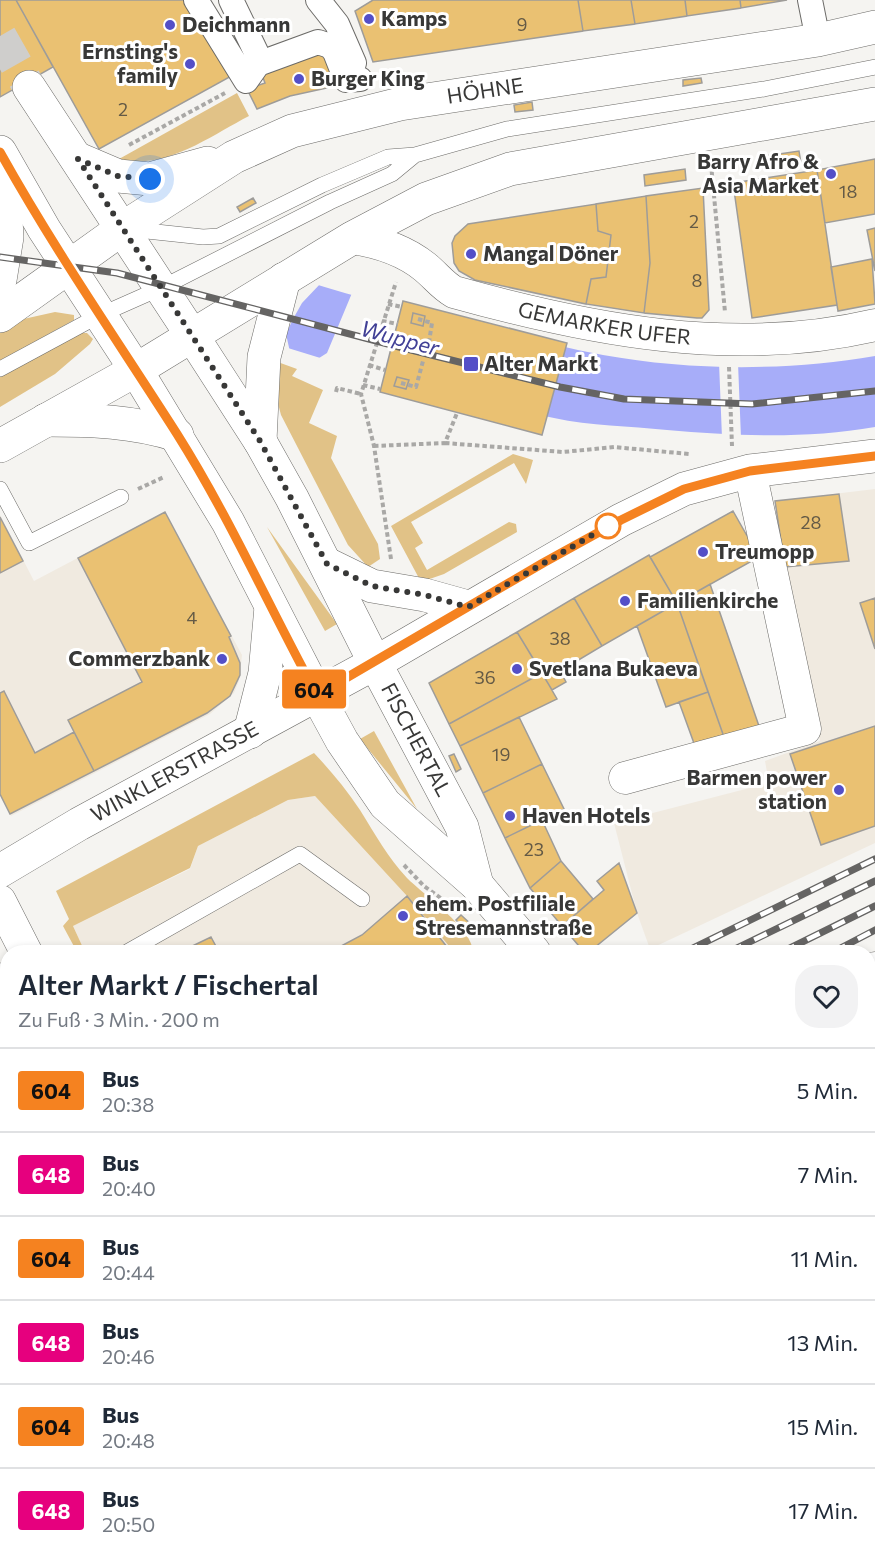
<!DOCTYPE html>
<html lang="de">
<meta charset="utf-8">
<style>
body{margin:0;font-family:Commissioner,sans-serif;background:#f2f2f3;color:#1f2937;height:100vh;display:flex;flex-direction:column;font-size:22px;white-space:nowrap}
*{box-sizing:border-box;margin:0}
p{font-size:20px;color:#747a83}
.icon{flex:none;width:33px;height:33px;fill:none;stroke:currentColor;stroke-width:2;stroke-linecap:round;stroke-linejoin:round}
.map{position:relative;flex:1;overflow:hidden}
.panel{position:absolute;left:0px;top:945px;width:876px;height:620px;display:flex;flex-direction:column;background:#fff;border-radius:24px 24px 0 0;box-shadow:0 3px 9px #0003}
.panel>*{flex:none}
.badge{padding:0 12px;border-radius:4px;font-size:21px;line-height:39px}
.you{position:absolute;width:30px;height:30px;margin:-15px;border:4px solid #fff;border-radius:50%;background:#1a73e8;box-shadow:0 0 0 9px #1a73e833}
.map>.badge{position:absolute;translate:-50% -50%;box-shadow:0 0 0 3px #fff}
.round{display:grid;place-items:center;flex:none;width:63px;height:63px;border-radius:24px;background:#f2f2f3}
.summary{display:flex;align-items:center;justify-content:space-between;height:102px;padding:0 18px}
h1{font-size:28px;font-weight:600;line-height:45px}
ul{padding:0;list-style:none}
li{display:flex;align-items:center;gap:18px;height:84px;padding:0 18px;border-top:2px solid #e0e1e3}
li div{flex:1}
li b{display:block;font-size:22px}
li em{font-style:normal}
li .badge{min-width:66px;font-weight:700;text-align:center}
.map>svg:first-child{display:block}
.built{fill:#f0eae0}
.green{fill:#e1c287}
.forest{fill:#d0a859}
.water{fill:#a7adf9}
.pier{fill:#f5f4f1}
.building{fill:#eac172;stroke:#9e9c99;stroke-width:1.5}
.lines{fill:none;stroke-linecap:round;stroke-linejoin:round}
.primary-tunnel{stroke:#cfcecc;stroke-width:33;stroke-dasharray:33 16;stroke-linecap:butt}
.service-casing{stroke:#6c6b68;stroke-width:16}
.pedestrian-casing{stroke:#6c6b68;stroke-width:26}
.minor-casing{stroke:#6c6b68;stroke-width:33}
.tertiary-casing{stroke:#6c6b68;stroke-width:34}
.secondary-casing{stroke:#6c6b68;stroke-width:34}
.primary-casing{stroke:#6c6b68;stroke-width:34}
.path{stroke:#a9a8a6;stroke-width:4;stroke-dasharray:4.5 3;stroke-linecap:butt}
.service{stroke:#fff;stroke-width:15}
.pedestrian{stroke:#fff;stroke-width:24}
.minor{stroke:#fff;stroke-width:32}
.tertiary{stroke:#fff;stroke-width:33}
.secondary{stroke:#fff;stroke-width:33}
.primary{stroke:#fff;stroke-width:33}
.rail-casing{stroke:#656463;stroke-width:7}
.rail{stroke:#fff;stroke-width:4.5;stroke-dasharray:14;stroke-linecap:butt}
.line-casing{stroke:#fff;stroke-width:14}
.line{stroke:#f58220;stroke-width:9}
.walk{stroke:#383837;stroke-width:6;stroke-dasharray:0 10.8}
.poi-dot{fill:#544fc7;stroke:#fff;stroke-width:2}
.stop-dot{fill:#fff;stroke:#f58220;stroke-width:3}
.labels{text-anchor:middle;stroke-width:6;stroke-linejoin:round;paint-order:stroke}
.number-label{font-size:18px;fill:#645a46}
.poi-label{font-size:21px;font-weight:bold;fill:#383837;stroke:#fff;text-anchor:start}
.street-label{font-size:21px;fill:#383837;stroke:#fff}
.water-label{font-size:22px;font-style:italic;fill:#414096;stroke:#fff}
</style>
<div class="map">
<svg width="875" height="1564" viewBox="0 0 875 1564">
<rect width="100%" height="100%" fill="#f5f4f1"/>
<path class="built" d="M875 489V843L650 949 637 913 614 823 769 783 765 761 820 741 781 544 775 501Z
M165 512 242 655 239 681 234 693 210 714 11 816 0 793V515L34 581Z
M315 796 407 896 454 952H85L73 926 190 869 198 846 288 800Z
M7 1256V1398L0 1402V1259Z"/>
<path class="green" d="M237 93 249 116C210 136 165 171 119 159Z
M55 312 74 315V320L0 361V332L19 320Z
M81 333H87L93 339 90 344 55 374 0 407V375Z
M275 361 297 369 292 376 323 390 309 423 337 436 331 458 378 544 380 559 368 567 348 545 281 415 275 392Z
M513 454 533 460 526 484 514 463 411 522 423 543 415 548 427 570 509 522 516 524 517 532 444 574 421 582 391 526Z
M267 527 337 624 325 631Z
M374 731 417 809 360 739Z
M314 753C331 771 346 789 360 810 375 834 388 858 407 878 424 895 473 929 473 952H454L407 896 315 796 288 800 198 846 190 868 73 926 85 952H77L63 926 69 919 56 891Z"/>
<path class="forest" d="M875 1222V1304L869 1307V1233Z
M7 1398 8 1557H51V1564H0V1402Z"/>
<path class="water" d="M302 280C360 299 419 312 479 326 520 336 561 347 603 355 692 371 787 371 875 356V427C807 439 735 436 667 430 629 426 591 426 554 418 450 397 347 367 247 335Z"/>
<path class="pier" d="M0 216 63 218 144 233 221 253 321 283 302 303 293 319 286 334 290 352 112 299 60 290 13 289Z
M352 293 415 308 395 381 316 360 327 353Z
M719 362 738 363 741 438H722Z"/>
<path class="building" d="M0 0H16L53 67 0 97Z
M16 0H194L235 74 99 149Z
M373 0H578L583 31 373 62 355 11Z
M578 0H631L635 24 583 31Z
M631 0H685L687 16 635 24Z
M685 0H740L741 8 687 16Z
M740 0H787L741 8Z
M330 46 346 80 326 83 327 88 290 96 257 109 247 89 265 83 258 64Z
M701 78 702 83 683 86V80Z
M532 102 533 110 515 112 514 105Z
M799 151 801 163 759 168 758 157Z
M875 159V214L825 223 817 170Z
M685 169 686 180 645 186 644 175Z
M817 170 837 305 752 318 733 183Z
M703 188 709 310 702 318H697L644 313 650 263 646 196Z
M646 196 650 263 644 313 586 304 591 279 606 277 611 235 598 231 596 204Z
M253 198 256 203 240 212 237 207Z
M596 204 598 231 611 235 606 277 591 279 586 304 475 280 459 271 454 263 452 243 455 236 468 224Z
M875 228V271L867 230Z
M872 259 875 304 838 311 831 267Z
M403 301 567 343 542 435 380 392Z
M413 313 425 316 423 326 411 323Z
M397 377 409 380 406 389 394 386Z
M839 494 849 561 785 567 775 501Z
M733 511 759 557 677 603 650 557Z
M165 512 231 636 229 637 240 663V675L230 696 207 713 94 771 68 720 142 682 78 558Z
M0 517 23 561 0 573Z
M649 555 677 603 602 646 574 598Z
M710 584 760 729 724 737 677 603Z
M574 598 602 646 560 671 566 682 552 690 517 632Z
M875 598V649L860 603Z
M677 603 708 692 666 707 637 626Z
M517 632 542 673 449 724 429 683Z
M542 673 557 699 460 746 449 724Z
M4 691 35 753 74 732 94 771 10 814 0 794V693Z
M708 692 724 737 695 746 679 702Z
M519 717 542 764 483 793 460 746Z
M875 726V826L821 845 790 754Z
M454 754 461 769 456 772 449 756Z
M542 764 564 809 505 838 483 793Z
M542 820 561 861 530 888 505 838Z
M561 861 593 899 562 926 530 888Z
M619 863 637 913 589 952H584L562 926 604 890 597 881Z
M407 896 451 952H330L362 935Z
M461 915 473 926 468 932 456 920Z
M211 937 219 952H180Z
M868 1009 875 1028V1117L868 1119Z
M0 1229 8 1243V1251L6 1249 0 1252Z
M8 1341V1375L0 1378V1344Z
M868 1355 875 1356V1376L868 1367Z
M261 1557H329L320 1564H251Z
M366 1557H400L390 1564H371Z
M564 1557H621L614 1561 616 1564H564Z
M806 1557 810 1564H773Z
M813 1557H865L869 1564H816Z"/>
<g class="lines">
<path class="primary-tunnel" d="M0 36 29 87"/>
<g class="service-casing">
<path id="service" d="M128 229 203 237 219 236 322 185 388 157 415 155 507 129 764 89 875 67
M0 369 100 315 161 288 330 202 392 174 415 155
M0 489 29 543 121 497
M127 952 300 854 362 899
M0 972 8 968
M0 1036 8 1050
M0 1092 8 1088
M0 1106 8 1120
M157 1557 163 1564
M172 1557 176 1564"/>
</g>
<g class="pedestrian-casing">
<path id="pedestrian" d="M196 0 246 81 258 64 318 42 330 46 335 52 346 80 360 79
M231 0 256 52
M318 0 337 24 354 63
M810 0 818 40"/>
</g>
<g class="minor-casing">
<g id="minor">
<path id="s1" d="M352 238C379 242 404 250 425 267 436 276 442 285 454 292 590 330 734 358 875 325"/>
<path d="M625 778 805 729 750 471"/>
<path d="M0 901 26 952"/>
<path d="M868 972 875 968"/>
<path d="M0 1158 8 1154"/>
<path d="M538 1564V1557"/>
</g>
</g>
<g class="tertiary-casing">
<g id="tertiary">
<path id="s2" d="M375 663 462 827 477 885"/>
<path d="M317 695 342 741 385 804 477 885 534 952"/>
<path d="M868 1167 875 1161"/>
<path d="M868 1513 875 1527"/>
<path d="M464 1564 474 1557"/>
</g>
</g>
<g class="secondary-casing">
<g id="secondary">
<path d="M191 334 260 441 292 498 375 663"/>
<path d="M136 370 228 522 317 695"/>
<path d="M46 420C92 420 133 421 177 435"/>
<path d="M260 441 264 357 284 279"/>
<path d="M327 564 372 586 425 595 468 607"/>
<path d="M250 732 265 673 271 607"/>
<path id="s3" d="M0 871 79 824 375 663 621 520 684 489 750 471 875 456"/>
</g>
</g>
<g class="primary-casing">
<g id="primary">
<path d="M29 87 191 334"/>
<path d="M0 152 44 229 136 370"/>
<path d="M78 159 118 176 150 179 208 163"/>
<path d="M0 280 7 237 3 168"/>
<path id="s4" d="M0 316 123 228 234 157 292 131 400 104 818 40 875 27"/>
<path d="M0 446 136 370 352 238 426 199 510 169 875 104"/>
</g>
</g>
<path class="path" d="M129 145 225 93
M711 164 725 312
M388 304 402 307
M418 319 432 323 429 342
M382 321 398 324
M412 349 462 362
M369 365 385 370
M729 367 732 446
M401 383 416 387 423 361
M363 385 380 389
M336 392 337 388 361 394
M445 443 563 452 614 447 689 454
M374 446 445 443 457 413
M138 489 164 477
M391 559 374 446 361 394 396 282
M404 865 424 886 450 905
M0 1450 8 1463
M66 1557V1564"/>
<use href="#service" class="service"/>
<use href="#pedestrian" class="pedestrian"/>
<use href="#minor" class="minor"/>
<use href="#tertiary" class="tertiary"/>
<use href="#secondary" class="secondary"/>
<use href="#primary" class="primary"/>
<g class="rail-casing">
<path id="rail" d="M0 257 117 273 403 348 560 387 624 399 752 404 875 391
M685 952 875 859
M729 952 875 881
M782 952 875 906
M833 952 875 930
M0 1270 8 1267
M0 1308 8 1304
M0 1334 8 1330
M0 1388 8 1384"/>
</g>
<use href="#rail" class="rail"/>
</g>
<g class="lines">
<g class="line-casing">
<path id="line" d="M0 152C54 249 117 340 177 434 230 518 270 609 317 695L543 563 621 520 684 489 750 471 875 456"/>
</g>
<use href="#line" class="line"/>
<path class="walk" d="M150 179 118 176 78 159 260 441 327 564 372 586 425 595 468 607 608 526"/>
</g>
<g class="poi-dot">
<circle cx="369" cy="19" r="6"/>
<circle cx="170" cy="25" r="6"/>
<circle cx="190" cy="64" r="6"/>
<circle cx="299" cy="79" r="6"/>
<circle cx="831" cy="174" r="6"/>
<circle cx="471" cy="254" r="6"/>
<rect x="463" y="356" width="16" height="16" rx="3"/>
<circle cx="703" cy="552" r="6"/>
<circle cx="625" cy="601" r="6"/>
<circle cx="222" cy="659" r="6"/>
<circle cx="517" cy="669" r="6"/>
<circle cx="839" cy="790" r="6"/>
<circle cx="510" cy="816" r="6"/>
<circle cx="403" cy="916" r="6"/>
</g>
<circle class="stop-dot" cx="608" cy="526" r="12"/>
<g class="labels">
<g class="number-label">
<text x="522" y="31">9</text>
<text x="123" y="116">2</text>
<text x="848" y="198">18</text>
<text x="694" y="228">2</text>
<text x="697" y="287">8</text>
<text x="811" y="529">28</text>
<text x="192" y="624">4</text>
<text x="560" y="645">38</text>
<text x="485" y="684">36</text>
<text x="501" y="761">19</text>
<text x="534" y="856">23</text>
</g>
<g class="poi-label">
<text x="381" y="26">Kamps</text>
<text x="182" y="32">Deichmann</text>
<text x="178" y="59" text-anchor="end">Ernsting's<tspan x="178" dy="24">family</tspan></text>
<text x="311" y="86">Burger King</text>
<text x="819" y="169" text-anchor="end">Barry Afro &amp;<tspan x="819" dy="24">Asia Market</tspan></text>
<text x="483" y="261">Mangal Döner</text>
<text x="484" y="371">Alter Markt</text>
<text x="715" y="559">Treumopp</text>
<text x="637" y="608">Familienkirche</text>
<text x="210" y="666" text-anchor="end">Commerzbank</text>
<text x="529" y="676">Svetlana Bukaeva</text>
<text x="827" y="785" text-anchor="end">Barmen power<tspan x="827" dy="24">station</tspan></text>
<text x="522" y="823">Haven Hotels</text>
<text x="415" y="911">ehem. Postfiliale<tspan x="415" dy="24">Stresemannstraße</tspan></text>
</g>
<g class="street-label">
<text dy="7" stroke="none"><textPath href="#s4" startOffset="544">HÖHNE</textPath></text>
<text dy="7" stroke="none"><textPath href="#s1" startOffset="272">GEMARKER UFER</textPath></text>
<text dy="7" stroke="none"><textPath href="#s2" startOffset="87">FISCHERTAL</textPath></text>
<text dy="7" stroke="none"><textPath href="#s3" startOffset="201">WINKLERSTRASSE</textPath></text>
</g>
<g class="water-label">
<text transform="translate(400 338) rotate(15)" y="8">Wupper</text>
</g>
</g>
</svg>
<div class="you" style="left:150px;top:179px"></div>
<b class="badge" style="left:314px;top:689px;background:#f58220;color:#111">604</b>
<section class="panel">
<div class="summary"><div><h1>Alter Markt / Fischertal</h1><p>Zu Fuß · 3 Min. · 200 m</p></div><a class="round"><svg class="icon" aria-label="heart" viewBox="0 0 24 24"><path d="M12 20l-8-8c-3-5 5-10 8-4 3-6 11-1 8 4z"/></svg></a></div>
<ul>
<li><span class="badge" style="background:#f58220;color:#111">604</span><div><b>Bus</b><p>20:38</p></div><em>5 Min.</em></li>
<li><span class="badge" style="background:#e6007e;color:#fff">648</span><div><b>Bus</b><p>20:40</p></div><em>7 Min.</em></li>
<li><span class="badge" style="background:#f58220;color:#111">604</span><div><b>Bus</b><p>20:44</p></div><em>11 Min.</em></li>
<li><span class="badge" style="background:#e6007e;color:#fff">648</span><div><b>Bus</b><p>20:46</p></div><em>13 Min.</em></li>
<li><span class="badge" style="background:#f58220;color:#111">604</span><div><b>Bus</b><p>20:48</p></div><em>15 Min.</em></li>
<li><span class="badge" style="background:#e6007e;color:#fff">648</span><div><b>Bus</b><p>20:50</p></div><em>17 Min.</em></li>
</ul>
</section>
</div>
